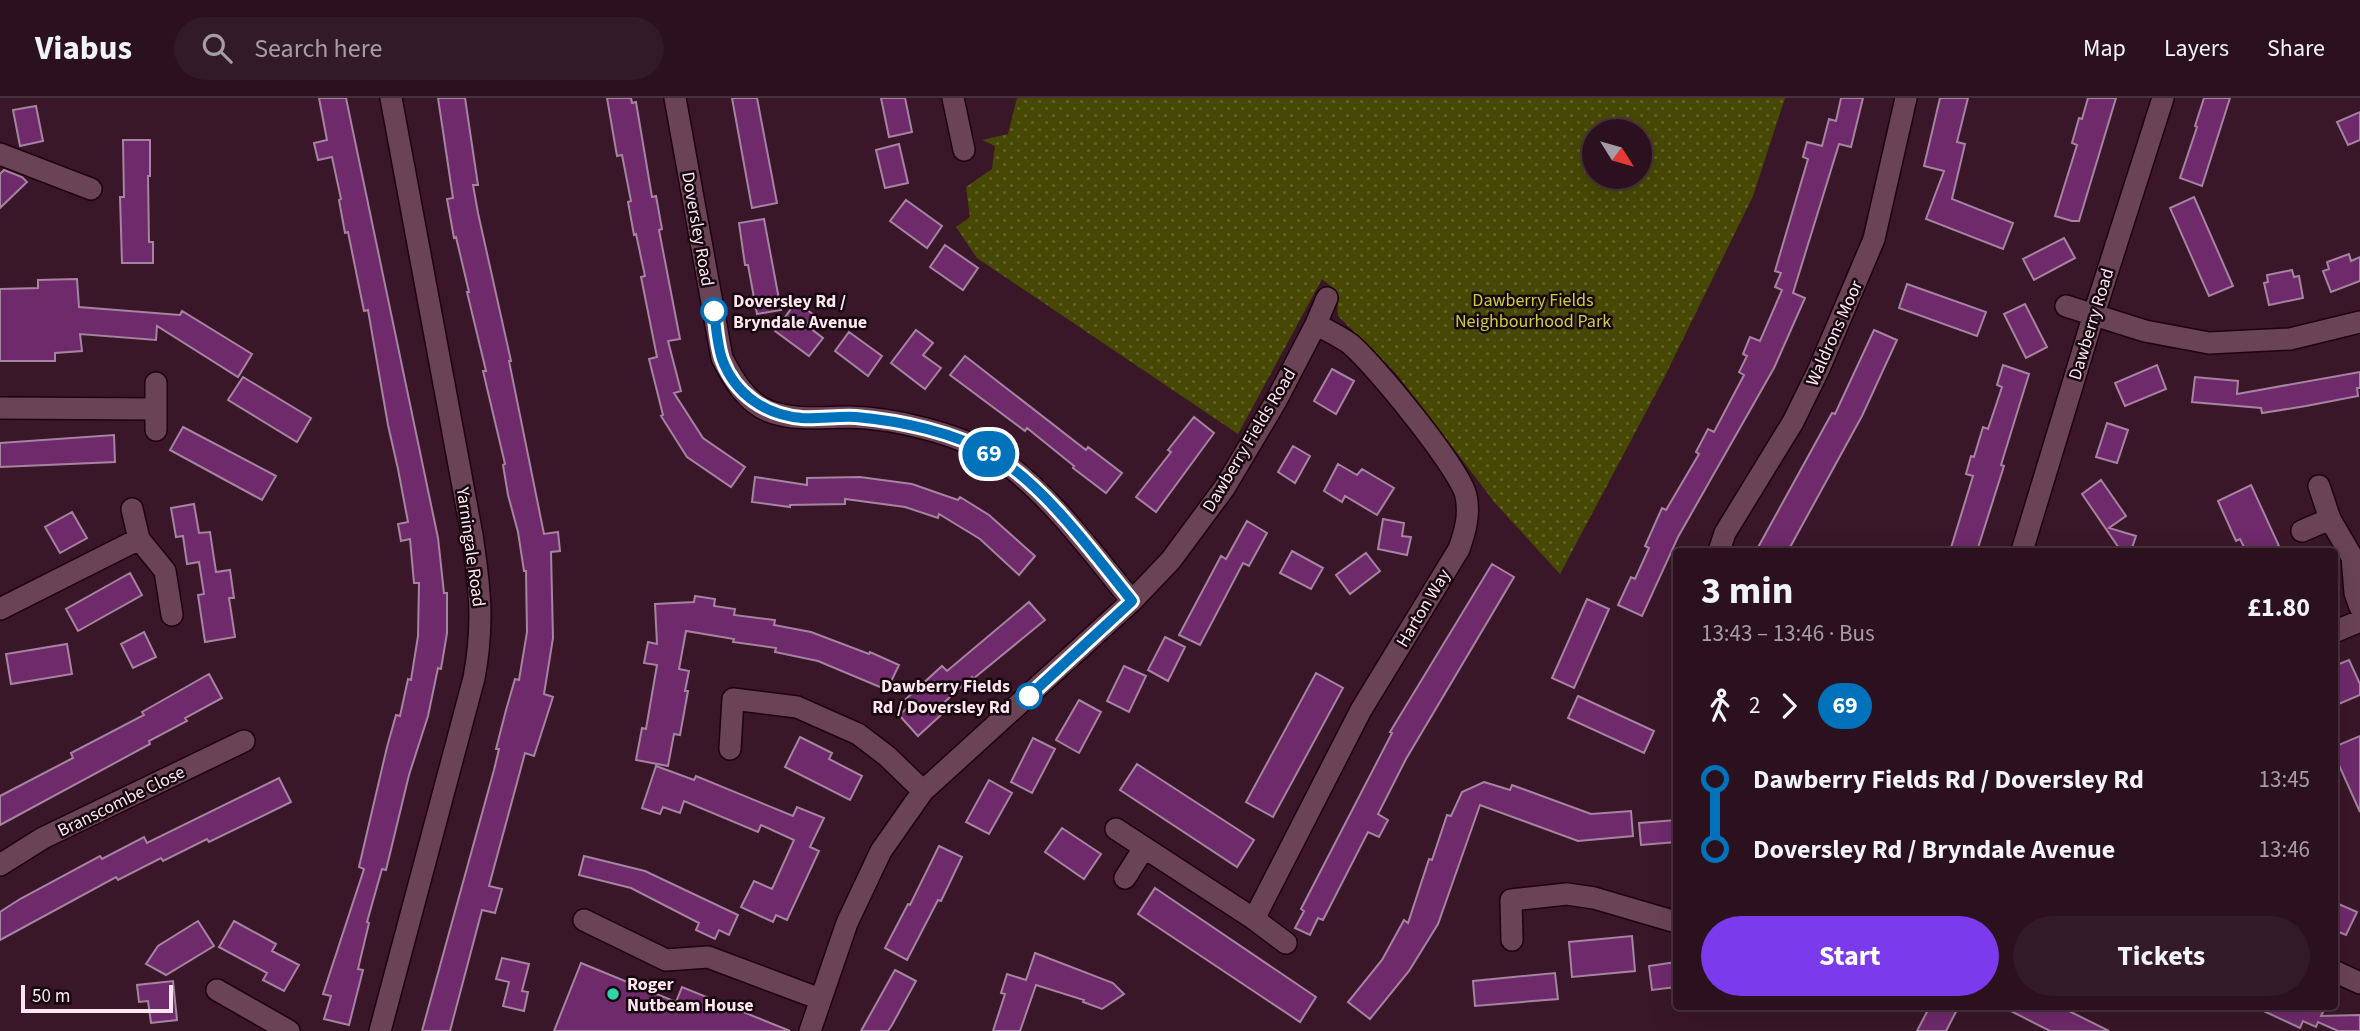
<!DOCTYPE html>
<meta charset="utf-8">
<style>
body{margin:0;font-family:"Source Sans 3",sans-serif;background:#331a27;color:#f1f3f6;height:100vh;display:flex;flex-direction:column;font-size:26px;white-space:nowrap}
*{box-sizing:border-box;margin:0}
p{font-size:23px;color:#a69da4}
.icon{flex:none;width:38px;height:38px;fill:none;stroke:currentColor;stroke-width:2;stroke-linecap:round;stroke-linejoin:round}
.map{position:relative;flex:1;overflow:hidden}
.sheet{position:absolute;left:1673px;top:450px;width:665px;height:462px;display:flex;flex-direction:column;background:#2b111e;border-radius:7px;box-shadow:0 7px 28px #0002,0 0 0 2px #47313c}
.sheet>*{flex:none}
.badge{padding:0 14px;border-radius:23px;font-size:24px;line-height:46px}
.needle{width:46px;rotate:127deg}
.tools{position:absolute;left:1582px;top:21px;display:grid;gap:14px}
.tools a{display:grid;place-items:center;width:70px;height:70px;border-radius:50%;background:#2b111e;box-shadow:0 7px 28px #0002,0 0 0 2px #47313c;font-size:35px}
.scale{position:absolute;left:21px;bottom:18px;width:152px;box-sizing:border-box;padding-left:7px;border:4px solid #fee6f0;border-top:0;font-size:19px;line-height:24px;white-space:nowrap;color:#fee6f0;-webkit-text-stroke:5px #17080f;paint-order:stroke}
.map>.badge{position:absolute;translate:-50% -50%;box-shadow:0 0 0 4px #fff}
.legs{display:flex;align-items:center;gap:10px;height:77px;padding:0 28px;font-size:23px}
.legs p{margin-inline-start:auto}
.summary{display:flex;align-items:center;justify-content:space-between;height:119px;padding:0 28px}
h1{font-size:38px;font-weight:700;line-height:52px}
.action{display:flex;gap:14px;margin-top:auto;padding:14px 28px}
.action a{flex:1;height:80px;border-radius:42px;background:#7c3aed;color:#fff;font-size:28px;font-weight:700;line-height:80px;text-align:center}
.action a+a{background:#331a27;color:#f1f3f6}
ul{padding:0 28px;list-style:none}
li{display:flex;align-items:center;gap:24px;height:70px;font-size:26px}
li i{display:grid;place-items:center;width:10px;height:100%;margin:0 9px;background:currentColor}
li i::after{content:'';width:18px;height:18px;margin:-9px;border:5px solid;border-radius:50%;background:#2b111e}
li p{margin-inline-start:auto}
li:first-child i{background:linear-gradient(#0000 50%,currentColor 0)}
li:last-child i{background:linear-gradient(currentColor 50%,#0000 0)}
header{display:flex;align-items:center;gap:42px;box-sizing:border-box;height:98px;padding:0 35px;background:#2b111e;border-bottom:2px solid #47313c}
header strong{font-size:33px}
nav{display:flex;gap:38px;margin-inline-start:auto;font-size:24px}
.search{width:490px;height:63px;background:#331a27;display:flex;align-items:center;gap:18px;box-sizing:border-box;padding:0 24px;border-radius:38px;color:#a69da4;font-size:26px}
.map>svg:first-child{display:block}
.park{fill:url(#park-dots);fill-rule:evenodd}
.building{fill:#6f2a6b;stroke:#a583a1;stroke-width:2}
.lines{fill:none;stroke-linecap:round;stroke-linejoin:round}
.street-casing{stroke:#1e0211;stroke-width:24}
.street{stroke:#6a4455;stroke-width:21}
.line-1-casing{stroke:#fff;stroke-width:16}
.line-1{stroke:#0072bc;stroke-width:10}
.stop-1-dot{fill:#fff;stroke:#0072bc;stroke-width:3.5}
.poi-dot{fill:#2fd4aa;stroke:#17080f;stroke-width:2.5}
.labels{text-anchor:middle;stroke-width:5;stroke-linejoin:round;paint-order:stroke}
.street-label{font-size:18px;fill:#fee6f0;stroke:#17080f}
.park-label{font-size:18px;fill:#ccce3f;stroke:#17080f}
.stop-label{font-size:18px;font-weight:bold;fill:#fee6f0;stroke:#17080f;text-anchor:start}
.poi-label{font-size:18px;font-weight:bold;fill:#fee6f0;stroke:#17080f;text-anchor:start}
</style>
<header>
<strong>Viabus</strong>
<div class="search"><svg class="icon" aria-label="search" viewBox="0 0 24 24"><circle cx="10" cy="10" r="6"/><path d="M15 15l6 6"/></svg>Search here</div>
<nav><a>Map</a><a>Layers</a><a>Share</a></nav>
</header>
<div class="map">
<svg width="2360" height="933" viewBox="0 0 2360 933">
<defs>
<pattern id="park-dots" width="8" height="8" patternUnits="userSpaceOnUse" patternTransform="scale(1.75)"><rect width="8" height="8" fill="#474804"/><path d="M2 2h.1M6 6h.1" fill="none" stroke="#636229" stroke-width="1.8" stroke-linecap="round"/></pattern>
</defs>
<rect width="100%" height="100%" fill="#391728"/>
<path class="park" d="M1017 0H1785L1753 98 1663 282 1560 476 1495 405 1396 275 1338 218 1337 193 1322 181 1238 336 977 160 956 129 970 119 966 89 992 71 995 48 982 42 1008 36ZM1594 33H1640V79H1594Z"/>
<path class="building" d="M319 0H346L438 440 444 495H447V535L441 571 438 570 428 618 409 677 386 772 382 771 367 824 369 825 358 871 363 872 349 927 324 921 331 898 323 896 364 771 359 769 387 649 396 617 400 618 408 581 411 582 418 538 419 485H414L410 441 401 443 398 426 408 424 398 371 388 327 368 212 364 213 348 134 345 135 339 102 341 101 332 59 318 62 314 45 327 42Z
M438 0H465L478 87H473L478 115 511 263H509L544 436 558 434 560 453 551 454 553 540 544 596 553 599 534 658 525 655 489 788 502 791 495 815 482 812 450 933H422L494 672 499 651H496L506 612 515 581 519 582 527 534 526 473H524L518 434 508 397 503 367 505 366 483 273H486L467 194H469L456 139 454 140 447 101 453 100Z
M607 0H631L632 5 636 4 652 99 656 98 662 131 659 132 680 241 668 243 681 293 674 295 703 340 745 369 731 389 687 359 661 318 663 317 649 261 657 259 641 179 645 178 636 136 634 137 628 104 631 103 622 57 617 58Z
M732 0H757L777 105 752 110Z
M881 0H905L912 34 889 39Z
M1841 0H1863L1851 49 1839 46 1793 195 1805 200 1774 270 1678 439 1642 518 1618 507 1631 479 1635 481 1649 450 1645 448 1662 410 1666 412 1699 356 1696 354 1708 331 1714 334 1744 277 1739 274 1747 258 1743 256 1750 239 1760 243 1782 192 1775 189 1781 175 1775 173 1808 61 1803 59 1807 44 1822 48 1829 21 1836 23Z
M1940 0H1968L1957 44 1965 46 1952 101 2013 125 2003 151 1926 121 1944 73 1924 68Z
M2088 0H2116L2079 123H2072L2055 118 2077 47 2072 45 2079 20 2082 21Z
M2204 0H2230L2202 88 2180 80 2197 29 2195 28Z
M36 8 43 43 20 48 13 12Z
M2360 14V42L2348 47 2337 24Z
M123 42H150V78H148L149 144H153V165H122L120 99H124Z
M899 46 908 85 885 90 876 52Z
M4 72 22 79 27 84 0 110V76Z
M2194 99 2233 188 2209 198 2170 110Z
M906 102 942 128 927 150 890 123Z
M764 121 781 212 757 216 748 167H745L739 125Z
M2064 140 2075 160 2034 182 2023 161Z
M945 147 978 170 963 192 930 169Z
M2349 156 2351 163 2360 159V183L2331 194 2323 173 2329 171 2327 164Z
M2292 172 2294 179 2299 178 2303 200 2269 207 2264 185 2268 184 2267 177Z
M77 181 79 209 180 217 182 213 252 256 238 279 157 228 156 242 80 236 82 253 55 255V263H0V191L38 190V182Z
M1907 186 1986 214 1977 238 1899 210Z
M796 204 814 217 806 227 823 240 809 258 775 233Z
M2025 206 2047 249 2026 260 2004 216Z
M916 232 933 245 923 257 941 270 925 291 891 265Z
M1874 232 1897 242 1862 318 1788 453H1756L1832 315 1835 316Z
M849 234 882 258 868 278 835 253Z
M965 258 1086 352 1088 349 1122 375 1106 395 1073 370 1074 368 1027 330 1025 333 950 277Z
M2003 267 2029 276 2001 367 2004 368 1977 453H1950L1973 378 1966 376 1971 358 1974 359 1983 329 1988 331 2002 289 1997 287Z
M2157 267 2166 291 2125 308 2115 285Z
M1332 271 1354 283 1336 316 1314 303Z
M2360 274V290H2357L2358 298 2306 308 2262 315 2261 310 2192 304 2195 279 2238 283 2237 296Z
M243 279 311 320 297 344 228 302Z
M1194 319 1214 335 1156 414 1136 399 1171 354 1168 352Z
M2107 325 2128 332 2117 365 2096 359Z
M183 329 276 378 262 402 170 352Z
M114 337 115 364 0 369V345Z
M1293 348 1310 358 1295 385 1278 374Z
M1338 366 1357 377 1362 371 1394 390 1377 417 1345 398 1342 404 1324 393Z
M755 379 807 387V380L860 379 912 386 958 402 960 399 989 417 1035 458 1019 477 980 441 939 416 938 420 905 409 845 401V406L790 407V409L752 404Z
M2101 382 2126 418 2109 430 2136 438 2131 453H2121L2082 396Z
M2251 387 2279 448 2267 453H2246L2240 441 2236 443 2218 403Z
M194 406 199 435 210 434 216 474 230 472 234 500H229L235 539 205 544 198 497 204 496 199 464 187 466 183 438 176 439 171 410Z
M72 414 87 440 60 455 45 429Z
M1383 421 1404 425 1402 438 1411 439 1407 457 1378 451Z
M1247 423 1267 435 1249 468 1243 465 1200 547 1179 537 1221 458 1226 461Z
M1292 453 1323 470 1311 491 1280 475Z
M1366 455 1380 473 1350 496 1336 477Z
M1492 466 1514 479 1406 661 1378 716 1388 722 1379 739 1368 734 1323 822 1318 820 1310 837 1295 830 1304 813 1301 811 1392 635 1390 634Z
M130 475 142 497 78 533 66 511Z
M695 498 715 501 714 508 735 511 734 517 775 522 774 527 811 534 869 556 870 554 899 567 887 592 818 563 775 554 776 550 733 544 734 541 686 533 679 571 689 573 685 593H688L680 637 674 636 668 668 636 662 642 630 646 631 657 567 644 565 648 544 657 546 655 506 694 504Z
M1587 501 1609 511 1574 590 1552 580Z
M1029 504 1045 522 973 581 972 579 937 611 942 616 918 638 899 617 914 604 906 601 942 568 947 573Z
M144 534 156 559 133 570 121 546Z
M1165 539 1185 549 1168 583 1148 572Z
M67 546 72 576 11 586 6 556Z
M2349 562 2360 586V597L2334 608V568Z
M1124 568 1146 578 1129 614 1107 603Z
M1316 575 1343 590 1273 719 1246 704Z
M209 576 222 600 185 620 187 623 149 643 150 646 0 727V698L73 660 71 655 144 617 142 614Z
M1578 598 1654 633 1644 655 1568 620Z
M1079 602 1101 614 1079 655 1056 642Z
M2360 638V714L2334 656V649Z
M800 639 832 655 829 661 862 678 850 702 785 669Z
M1033 640 1055 651 1032 695 1011 684Z
M1137 666 1254 742 1237 769 1120 692Z
M656 668 694 682 696 678 793 718 797 709 824 720 810 749 819 753 787 822 776 817 773 824 741 809 754 783 772 791 794 742 761 727 758 734 684 703 680 715 663 709 660 716 642 710Z
M279 680 291 704 209 744 207 741 163 763 161 760 118 782 116 779 0 842V814L20 801 100 758 102 761 144 739 147 745Z
M989 682 1012 695 989 736 966 724Z
M1484 684 1510 692 1512 687 1591 716 1631 713 1633 738 1578 743 1480 707 1438 826 1409 873 1370 921 1348 904 1382 862 1404 822 1408 825 1429 761 1432 762 1447 717 1451 718 1462 694Z
M1676 722V744L1641 747 1639 725Z
M1062 730 1101 756 1084 781 1045 754Z
M939 748 962 759 941 803 938 802 907 862 885 850 908 806 910 807Z
M584 758 645 773 738 817 729 837 719 832 715 841 696 832 699 825 631 790 579 777Z
M1155 790 1316 899 1300 924 1138 816Z
M2334 804 2357 814 2346 837 2334 832Z
M198 823 214 848 166 877 146 866 158 848Z
M234 823 276 846 272 853 299 867 284 893 263 882 267 875 219 849Z
M1632 838 1635 873 1572 879 1569 844Z
M1035 855 1113 885 1124 896 1102 911 1083 904 1084 902 1036 887 1020 933H993L1005 896 1001 895 1007 876 1026 882Z
M502 860 529 866 522 893 528 894 524 913 503 908 509 884 496 881Z
M1676 864V889L1652 892 1649 868Z
M581 865 676 904 682 889 790 933H554Z
M895 872 916 883 892 927 888 933H861Z
M1555 875 1558 901 1475 908 1473 883Z
M173 883 177 922 151 925 148 903 139 904 137 887Z
M1930 908H1959L1946 933H1917Z
M2001 908H2059L2109 933H2050Z
M2253 908H2326L2321 918 2360 917V933H2338L2318 924 2316 929 2303 923 2300 930Z"/>
<g class="lines">
<g class="street-casing">
<path id="street" d="M675 0 722 260C733 281 747 306 771 314 796 323 824 319 850 319 893 320 955 335 993 357 1044 388 1094 457 1132 503
M953 0 964 52
M0 56 91 91
M2066 208 2145 233 2209 245 2290 241 2360 224
M0 310 155 311
M156 332V285
M2319 388 2330 421 2352 459 2355 495 2360 509
M132 411 139 441 165 473 172 517
M2302 433 2330 421
M1719 453 1725 435 1793 324 1819 271 1874 141 1906 0
M2022 453 2094 216 2163 0
M0 511 139 441
M2334 534 2360 523
M730 651 733 601 797 609 858 636 887 658 923 693
M1116 731 1254 821 1286 845
M0 767 43 740 244 643
M1125 780 1144 750
M1254 821 1361 612 1459 451C1465 434 1470 417 1466 398 1461 372 1372 263 1349 245 1339 238 1326 232 1316 226
M584 822 666 862 708 859 820 901
M1512 842 1511 802 1567 796 1594 800 1676 824
M2334 873 2360 885
M217 892 289 933
M380 933 474 580C484 527 480 490 472 437L391 0
M810 933 847 825 881 753 923 693 1132 503 1171 462 1225 389 1276 303 1316 226 1327 200"/>
</g>
<use href="#street" class="street"/>
</g>
<g class="lines">
<g class="line-1-casing">
<path id="line-1" d="M714 213C716 228 717 246 722 261 735 296 765 317 802 320 820 321 838 318 856 319 900 323 954 334 993 357 1045 388 1094 456 1132 503L1029 598"/>
</g>
<use href="#line-1" class="line-1"/>
</g>
<g class="stop-1-dot">
<circle cx="714" cy="213" r="12"/>
<circle cx="1029" cy="598" r="12"/>
</g>
<circle class="poi-dot" cx="613" cy="896" r="7"/>
<g class="labels">
<g class="street-label">
<text transform="translate(698 131) rotate(80)" y="6">Doversley Road</text>
<text transform="translate(2091 226) rotate(-73)" y="6">Dawberry Road</text>
<text transform="translate(1834 235) rotate(-66)" y="6">Waldrons Moor</text>
<text transform="translate(1249 342) rotate(-59)" y="6">Dawberry Fields Road</text>
<text transform="translate(471 449) rotate(82)" y="6">Yarningale Road</text>
<text transform="translate(1423 510) rotate(-59)" y="6">Harton Way</text>
<text transform="translate(121 703) rotate(-26)" y="6">Branscombe Close</text>
</g>
<g class="park-label">
<text x="1533" y="208">Dawberry Fields<tspan x="1533" dy="21">Neighbourhood Park</tspan></text>
</g>
<g class="stop-label">
<text x="733" y="209">Doversley Rd /<tspan x="733" dy="21">Bryndale Avenue</tspan></text>
<text x="1010" y="594" text-anchor="end">Dawberry Fields<tspan x="1010" dy="21">Rd / Doversley Rd</tspan></text>
</g>
<g class="poi-label">
<text x="627" y="892">Roger<tspan x="627" dy="21">Nutbeam House</tspan></text>
</g>
</g>
</svg>
<div class="tools">
<a><svg class="needle" viewBox="-14 -14 28 28"><path d="M0-13l5 13h-10z" fill="#e53935"/><path d="M0 13l5-13h-10z" fill="#a69da4"/></svg></a>
</div>
<div class="scale">50 m</div>
<b class="badge" style="left:989px;top:356px;background:#0072bc;color:#fff">69</b>
<section class="sheet">
<div class="summary"><div><h1>3 min</h1><p>13:43 – 13:46 · Bus</p></div><b>£1.80</b></div>
<div class="legs"><svg class="icon" aria-label="walk" viewBox="0 0 24 24"><circle cx="13" cy="4" r="2"/><path d="M13 8l-2 6 4 7M11 14l-3 7M7 12l3-4h3l4 4"/></svg>2<svg class="icon" aria-label="forward" viewBox="0 0 24 24"><path d="M9 5l7 7-7 7"/></svg><b class="badge" style="background:#0072bc;color:#fff">69</b></div>
<ul>
<li><i style="color:#0072bc"></i><b>Dawberry Fields Rd / Doversley Rd</b><p>13:45</p></li>
<li><i style="color:#0072bc"></i><b>Doversley Rd / Bryndale Avenue</b><p>13:46</p></li>
</ul>
<div class="action"><a>Start</a><a>Tickets</a></div>
</section>
</div>
